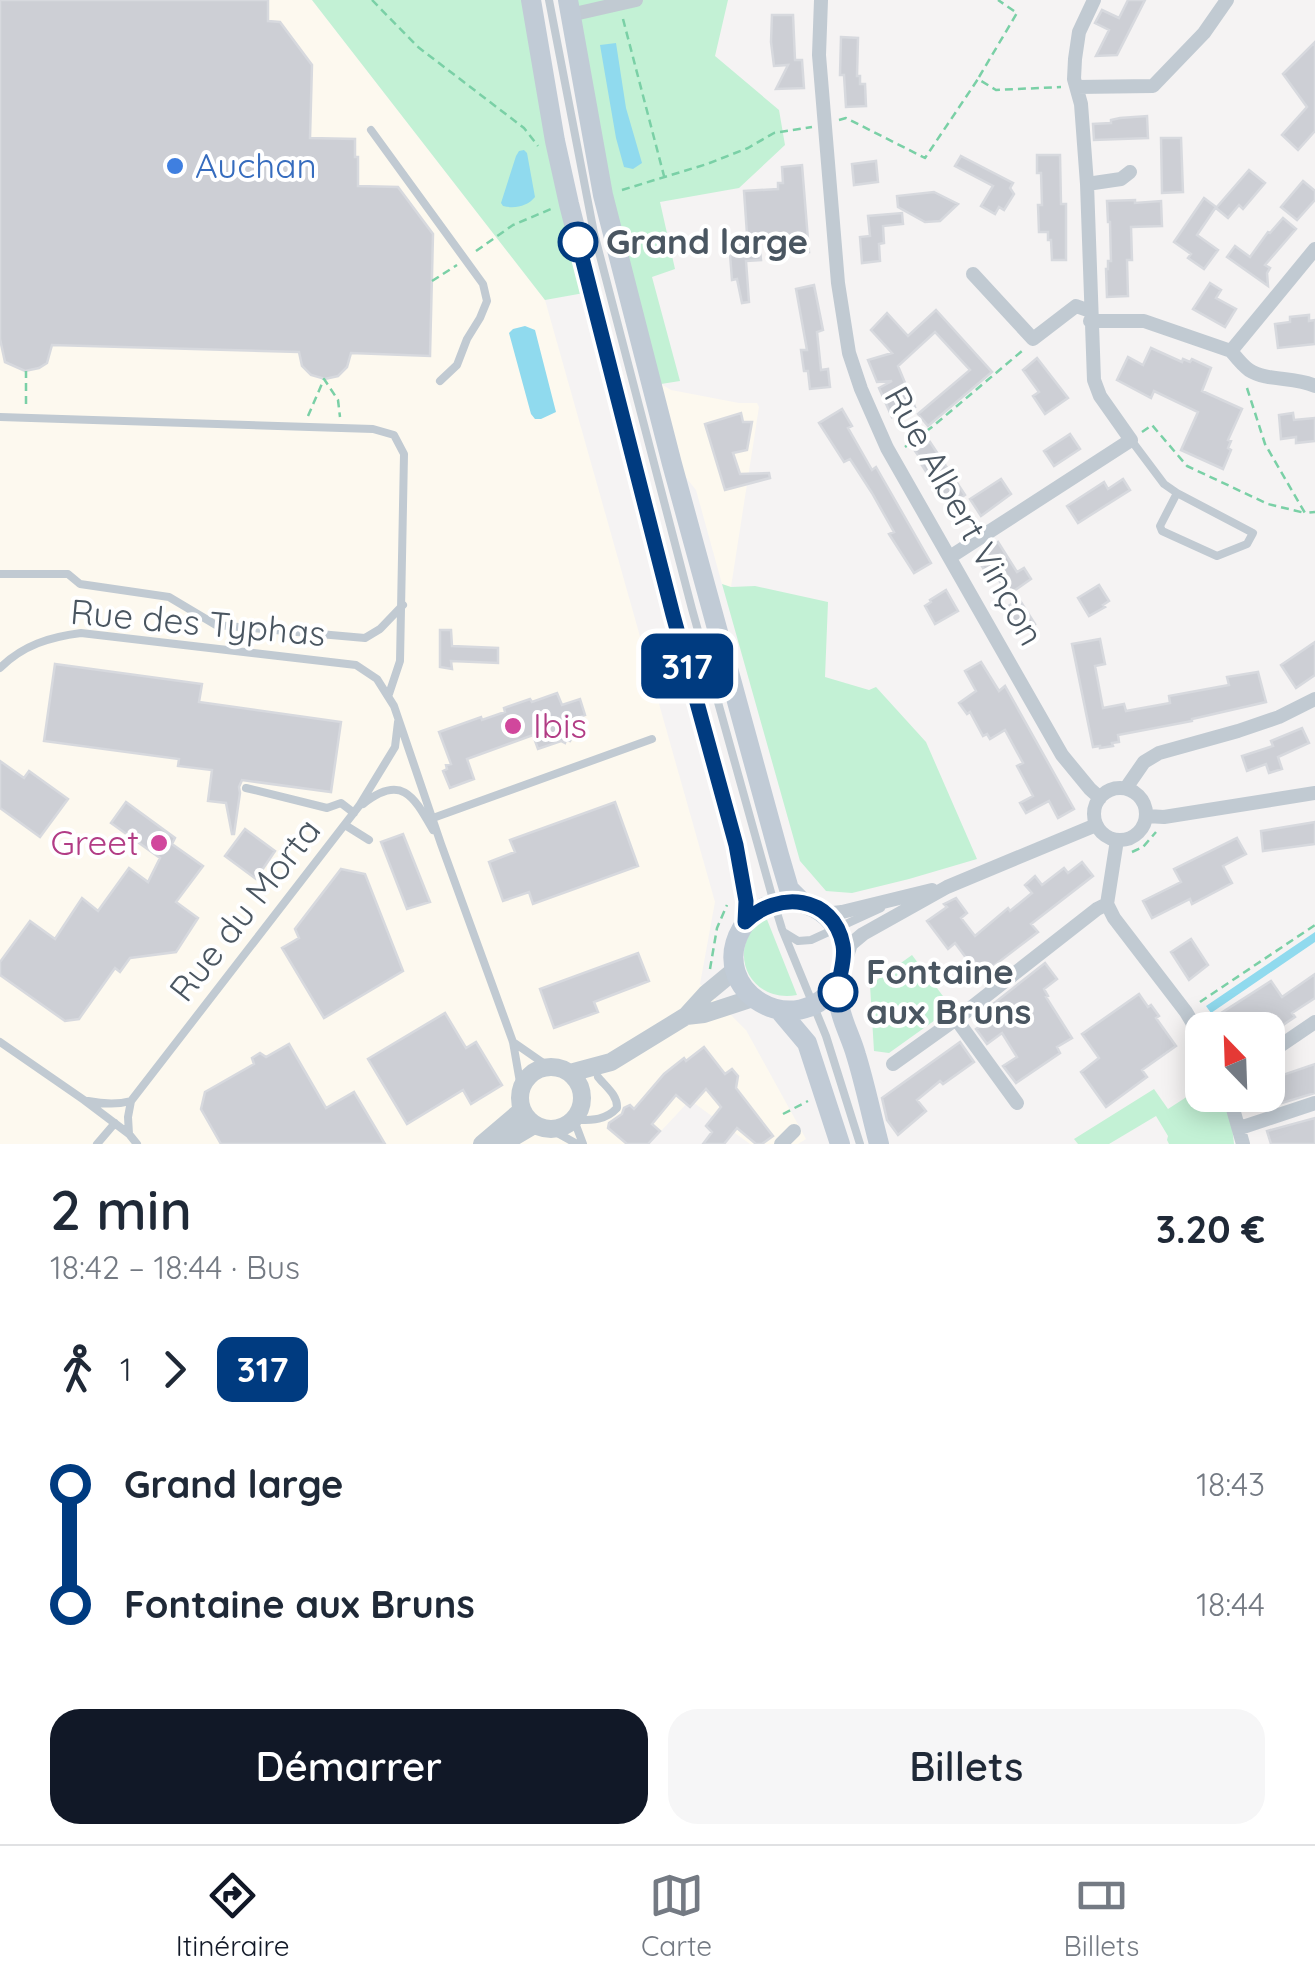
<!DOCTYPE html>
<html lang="fr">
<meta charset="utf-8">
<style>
body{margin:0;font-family:Quicksand,sans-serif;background:#f6f6f7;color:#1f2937;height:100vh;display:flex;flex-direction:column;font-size:38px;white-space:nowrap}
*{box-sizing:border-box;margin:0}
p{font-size:32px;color:#747a83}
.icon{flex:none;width:55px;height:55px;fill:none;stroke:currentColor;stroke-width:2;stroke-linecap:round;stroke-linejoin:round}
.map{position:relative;height:1144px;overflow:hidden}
.panel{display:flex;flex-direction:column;background:#fff;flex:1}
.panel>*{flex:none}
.badge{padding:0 20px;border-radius:15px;font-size:35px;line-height:65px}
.needle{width:65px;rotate:337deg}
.tools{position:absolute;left:1185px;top:1012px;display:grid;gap:20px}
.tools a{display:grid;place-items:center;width:100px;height:100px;border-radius:20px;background:#fff;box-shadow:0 5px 25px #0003;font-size:50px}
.map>.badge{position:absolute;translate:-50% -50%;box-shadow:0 0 0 5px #fff}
.legs{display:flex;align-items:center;gap:15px;height:110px;padding:0 50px;font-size:32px}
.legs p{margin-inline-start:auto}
.summary{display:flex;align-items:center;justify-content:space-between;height:170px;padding:0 50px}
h1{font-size:55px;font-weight:600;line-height:75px}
.primary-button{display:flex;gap:20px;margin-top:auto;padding:20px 50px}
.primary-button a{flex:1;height:115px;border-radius:30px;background:#111827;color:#fff;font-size:40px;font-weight:600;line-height:115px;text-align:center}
.primary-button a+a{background:#f6f6f7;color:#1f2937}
ul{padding:0 50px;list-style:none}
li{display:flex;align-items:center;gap:35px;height:120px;font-size:38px}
li i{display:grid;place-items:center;width:15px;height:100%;margin:0 12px;background:currentColor}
li i::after{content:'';width:25px;height:25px;margin:-12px;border:8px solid;border-radius:50%;background:#fff}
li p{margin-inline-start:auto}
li:first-child i{background:linear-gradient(#0000 50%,currentColor 0)}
li:last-child i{background:linear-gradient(currentColor 50%,#0000 0)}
.dock{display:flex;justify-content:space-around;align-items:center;height:140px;border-top:2px solid #e0e1e3;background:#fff;font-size:28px;color:#747a83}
.dock a{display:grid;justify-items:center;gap:5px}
.dock .current{color:#111827}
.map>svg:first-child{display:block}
.commercial{fill:#fdf9ef}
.green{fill:#c3f1d5}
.water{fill:#90daee}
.building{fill:#cdcfd5;stroke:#d7d9de;stroke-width:2.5}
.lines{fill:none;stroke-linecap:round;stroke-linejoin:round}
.path{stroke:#7ad0a6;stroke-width:2.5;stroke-dasharray:8 5;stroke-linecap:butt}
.service{stroke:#c1cad2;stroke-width:8}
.minor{stroke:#c1cad2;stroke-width:14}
.tertiary{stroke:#c1cad2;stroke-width:18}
.secondary{stroke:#c1cbd6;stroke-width:20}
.line-1-casing{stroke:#fff;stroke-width:22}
.line-1{stroke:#003b80;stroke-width:15}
.shop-dot{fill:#3f7fe0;stroke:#fff;stroke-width:4}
.stop-1-dot{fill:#fff;stroke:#003b80;stroke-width:5}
.hotel-dot{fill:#d1479c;stroke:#fff;stroke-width:4}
.labels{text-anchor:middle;stroke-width:8;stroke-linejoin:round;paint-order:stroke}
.shop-label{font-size:35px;fill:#366cbe;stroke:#fff;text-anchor:start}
.stop-label{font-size:35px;font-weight:bold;fill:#4a5661;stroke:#fff;text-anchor:start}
.street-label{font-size:35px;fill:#4a5661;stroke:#fff}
.hotel-label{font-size:35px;fill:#b23c85;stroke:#fff;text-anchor:start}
</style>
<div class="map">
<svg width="1315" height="1144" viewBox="0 0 1315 1144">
<rect width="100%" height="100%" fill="#f5f3f3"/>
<path class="commercial" d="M0 0H312L545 300 715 902 700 984 746 1030 806 1139 798 1144H750L690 1100 649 1144H0Z
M661 384 671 390 739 403H757L759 407 731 587 722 584 696 490 684 475Z"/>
<path class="green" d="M312 0H525L584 293 545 300Z
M575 0H728L715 56 779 110 785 145 739 188 660 202 675 269 652 277 680 381 661 384 604 166Z
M722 584 731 587 755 586 828 602 825 677 869 690 876 687 926 742 977 859 909 879 852 893 826 891 800 861Z
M766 917 797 995C746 1004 724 944 766 917Z
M912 955 952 1008 889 1053 874 1051 870 985Z
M1202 1087V1095H1223L1232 1126 1234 1144H1169L1167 1140 1168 1136 1156 1116 1109 1144H1078L1074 1139 1154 1089 1168 1109Z"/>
<path class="water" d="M616 43 626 108 642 163 633 169 624 167 616 138 600 45Z
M524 150 527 153 535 197C528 206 515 209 503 206L501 203 516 156 519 151Z
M525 326 535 330 556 412 541 419H535L531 414 509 333 513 329Z
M1315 932V942L1211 1013 1206 1006Z"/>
<path class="building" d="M0 0H268V21L280 22 312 65 310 138 355 139V157H358V186L398 187 433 234 430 356 351 353 347 367 338 376 325 379 311 375 302 366 299 352 52 345 47 363 39 368 25 371 5 362 0 339Z
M1128 0H1145L1117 55 1096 56 1109 30 1095 23 1102 10 1119 18Z
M772 15H793L795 60H802L804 88 776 89 788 65 774 66 771 42Z
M841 37 858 38 857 76H860V84H865L866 106 846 107 844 75H840Z
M1315 42V131L1298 150 1282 135 1307 107 1283 74Z
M1147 116 1148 138 1094 140 1093 124 1111 123V120L1120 118Z
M1161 138H1181L1183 192 1162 193Z
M1037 155H1060L1061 204H1066V260H1052L1051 240H1048V232H1039L1038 205H1042L1041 173H1037Z
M961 156 1013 183 1010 188 1014 194 1004 210 999 207 995 214 981 206 993 186 955 166Z
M876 161 878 182 854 185 852 164Z
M802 165 809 252 784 254 783 243 759 240 761 260 746 261 749 302 742 303 737 279 732 280 730 254H739L737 235 747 234 744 191 778 189V183H783L782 167Z
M1249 170 1265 183 1243 209 1239 205 1228 218 1216 208Z
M1303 181 1315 191V200L1297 220 1281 207Z
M934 192 958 204 940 221 925 222 898 207 897 196Z
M1204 198 1216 207 1197 235 1218 250 1204 269 1188 258 1191 254 1174 242Z
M1135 200V203L1161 201 1162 226 1131 227 1132 260H1127L1128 296 1107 297 1106 269H1108V261H1111L1110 222H1108L1107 201Z
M902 213 903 224 883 226 884 243 879 244 880 261 862 263 860 237 870 236 868 216Z
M1283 218 1296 229 1265 265 1270 268 1267 273 1268 286 1227 257 1235 246 1250 257 1268 232 1270 233Z
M1210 283 1221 290 1216 298 1236 309 1225 327 1193 309Z
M814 285 823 330 817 332 821 370 828 369 830 387 810 389 808 371H804L801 350H807L796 289Z
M936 310 992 372 928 426 918 414 970 370 935 332 898 366 915 407 892 417 879 388 892 381 877 382 868 360 892 353 871 330 887 313 908 336Z
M1309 315V321L1315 320V344L1278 348 1275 324 1290 322V317Z
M1151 348 1182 362 1183 359 1190 362 1192 359 1211 368 1202 391 1242 409 1228 440 1231 441 1228 448 1231 450 1223 469 1181 450 1198 412 1154 391 1151 398 1117 380 1128 357 1143 365Z
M1037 358 1068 398 1045 414 1033 396 1039 392 1023 370Z
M842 409 852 426 848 428 872 470 876 467 931 563 914 573 889 534 894 532 872 493 850 459 844 462 819 423Z
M741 413 743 422H752L747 450 733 453 740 474 769 473 770 478 725 490 705 424Z
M1293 413 1294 420 1315 418V441L1296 443V437L1281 439 1279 415Z
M1070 434 1080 449 1054 466 1044 451Z
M930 442 965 495 948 506 930 482 932 481 918 459 920 458 915 451Z
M1001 479 1011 494 981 516 970 499Z
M1123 479 1130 490 1078 523 1067 506 1104 482 1108 489Z
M998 542 1017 572 1024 568 1031 579 1008 595 991 567 985 571 976 557Z
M1099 585 1109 601 1103 605 1105 607 1089 616 1078 598Z
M946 590 958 611 935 624 925 606 931 602 930 600Z
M1019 599 1035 624 1019 634 1004 609Z
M440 630H451L452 646 498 648V663L451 661 452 669 440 667Z
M1100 639 1105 664 1095 666 1103 708 1124 704 1126 711 1170 703 1169 696 1229 685 1227 677 1258 672 1266 702 1192 719V721L1118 735 1119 742 1112 743 1113 746 1100 748V746L1093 747 1072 644Z
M1315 642V675L1296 688 1281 665Z
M981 662 999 691 1005 686 1074 809 1058 818 1049 801 1026 813 1020 803 1033 796 1017 766 1023 763 1005 730 990 739 987 734 983 736 970 712 967 714 959 703 976 691 965 671Z
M55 664 202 684 199 702 341 722 331 792 242 780 239 787 240 793 234 834H232L226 803 208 801 212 770 178 766 179 759 44 741Z
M557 693 562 705 580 699 585 715 582 716 587 732 583 733 582 737 578 735 576 739 572 737 570 741 566 740 565 743 561 741 538 749 533 735 467 759 474 779 450 788 443 771 447 769 446 765 451 764 439 732 481 717 482 720 505 712 504 708 530 699 532 702Z
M1302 728 1309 743 1278 757 1282 769 1269 773 1266 764 1247 771 1242 756 1273 746 1271 741Z
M0 761 24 778 29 771 68 799 40 837 0 808Z
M126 802 175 838 172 844 203 866 176 902 198 918 176 952 130 958 120 972 115 968 79 1019 65 1021 0 975V962L30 921 55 939 82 898 98 911 129 868 148 882 160 858 111 823Z
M615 802 638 866 533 904 529 892 503 901 489 862 515 852 510 840Z
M1315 822V844L1263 851 1261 831Z
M245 829 275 851 256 879 225 856Z
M403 834 430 902 407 909 381 842Z
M1237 838 1246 854 1223 866 1232 883 1192 904 1190 899 1152 918 1143 901 1181 882 1174 869Z
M1082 862 1093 876 1031 924 1038 932 983 974 973 960 970 963 955 943 948 949 927 921 947 907 944 904 956 898 967 913 961 918 975 936 1008 908 1010 911 1032 893 1025 885 1035 876 1042 885 1064 868 1068 873Z
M341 869 365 874 403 971 324 1018 282 948 299 938 295 929Z
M1191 939 1208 965 1189 980 1171 952Z
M638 953 649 981 594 1002 598 1012 554 1028 540 989Z
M1045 963 1057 979 1044 989 1048 996 1046 997 1072 1038 1057 1047 1060 1053 1016 1083 1003 1066 1017 1057 1002 1033 987 1044 976 1029 998 1013 993 1004Z
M1315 974V998L1292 1013 1295 1017 1268 1035V1030H1223L1215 1017 1271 981 1282 997Z
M1139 994 1148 1007 1151 1005 1159 1016 1156 1018 1176 1046 1142 1070 1147 1077 1106 1107 1081 1072 1099 1058 1082 1034Z
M445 1013 466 1048 476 1042 502 1085 471 1104 463 1090 407 1124 368 1059Z
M960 1042 974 1062 943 1084 940 1081 917 1100 926 1111 898 1135 887 1120 882 1098Z
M289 1044 326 1108 354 1092 385 1144H221L201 1109 205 1092 254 1064 252 1058 260 1053 266 1057Z
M704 1047 725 1074 732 1069 738 1076 736 1088 773 1136 762 1144H756L737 1128 724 1144H703L712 1132 706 1126 721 1107 706 1089 690 1107 676 1095 652 1124 660 1131 648 1144H627L608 1128 609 1123 622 1114 624 1108 630 1105 634 1109 664 1074 684 1058 686 1061Z
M1315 1064V1093L1282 1103 1274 1078Z
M1315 1118V1144H1271L1267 1131Z"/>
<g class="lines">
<path class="path" d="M372 0 418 47 524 128 538 146
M623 19 664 176
M979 77 1017 13 998 0
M839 120 846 118 925 158 978 79 996 90 1061 87
M622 190 707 164 748 148 774 133 812 127
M476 251 513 225 551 209
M432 281 457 265
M1247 388 1265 444 1305 513 1315 512
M26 404V371
M308 416 324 379 338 400 340 417
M1142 432 1152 425 1187 466 1268 504 1305 513
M905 447 932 427 1022 351
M1132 852 1143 847 1156 832
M710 969 717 928 727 905
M1200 1002 1315 925
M783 1114 808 1101"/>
<path class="service" d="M549 0 594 233 692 609 774 903 782 929 826 1036 860 1144
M371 130 483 284 487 301 480 318 467 339 457 365 440 381
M0 417 373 429 394 435 404 454 400 661 389 694
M1131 440 1164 484 1177 493 1253 533 1247 544 1217 556 1162 531 1160 526 1177 493
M0 574H68L80 584 169 597 216 625 365 638 380 629 403 605
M0 668C23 645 50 637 81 633L356 665 377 679 394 706 441 844 513 1042 521 1088
M246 788 327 808 341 803 354 813
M363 804C402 773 414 797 433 830
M433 818 652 739
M345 825 369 840
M785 933 798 941 811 940 881 908
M0 1042 84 1100 129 1134 137 1144
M513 1042 549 1067
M88 1101C103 1104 117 1105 131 1101
M552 1130 577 1144
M129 1134 128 1117 131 1101 359 806 395 747 398 722
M97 1144 115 1123
M583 1144 574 1120C591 1120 605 1121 617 1108 618 1095 605 1086 598 1077"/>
<path class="minor" d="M821 0 819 55 838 283 849 353 861 389 887 448 1062 755 1090 789 1100 798
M570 15 636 0
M1077 87 1153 86 1204 33 1227 0
M1087 184 1081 104 1074 79 1075 59 1079 32 1094 0
M973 274 1033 339 1076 306 1090 311
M1090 321H1144L1231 351 1315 249
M1231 351C1236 357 1242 365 1249 370 1268 382 1295 376 1315 386
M950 557 1131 440 1100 396 1094 380 1087 184 1121 179 1130 172
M1126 788 1144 762 1159 753 1238 731 1279 717 1315 699
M1094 814a26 26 0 1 1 52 0a26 26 0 1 1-52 0Z
M1146 816 1164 817 1315 793
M1107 904 1114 918 1186 1012 1202 1039
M1107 904 1117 840
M824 914 842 912 932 890
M846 959 851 944 863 934 947 887 1096 825
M956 1019 1017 1103
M1268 1054 1315 1022
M893 1064 963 1014 1097 909 1107 904
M1229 1095 1243 1144
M1240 1128 1315 1103
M781 1144 794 1131"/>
<path class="tertiary" d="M686 1016 704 1014 753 998
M520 1098a31 31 0 1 1 62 0a31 31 0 1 1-62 0Z
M570 1073 611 1062 686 1016 706 994 735 970
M482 1144 522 1110
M502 1144 534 1125"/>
<path class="secondary" d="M531 0 555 141 569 204 673 615 736 845 746 901 745 922
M568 0 603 195 672 464 779 855 789 889 802 902
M838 982C797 1046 705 991 742 928 764 890 824 894 840 936 850 959 835 980 839 1004 842 1022 851 1037 856 1055 865 1084 871 1114 879 1144
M780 1011 807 1043 840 1144"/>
</g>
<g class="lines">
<g class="line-1-casing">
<path id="line-1" d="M578 242 673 615 736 845 746 901 745 922C777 890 834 895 843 945 846 962 838 976 838 992"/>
</g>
<use href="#line-1" class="line-1"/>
</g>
<circle class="shop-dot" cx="175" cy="166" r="10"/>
<g class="stop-1-dot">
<circle cx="578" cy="242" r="18"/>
<circle cx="838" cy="992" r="18"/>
</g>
<g class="hotel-dot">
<circle cx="513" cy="726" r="10"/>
<circle cx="159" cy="843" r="10"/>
</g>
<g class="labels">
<g class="shop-label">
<text x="195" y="178">Auchan</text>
</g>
<g class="stop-label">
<text x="606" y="254">Grand large</text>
<text x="866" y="984">Fontaine<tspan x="866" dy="40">aux Bruns</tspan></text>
</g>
<g class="street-label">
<text transform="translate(964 516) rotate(61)" y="12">Rue Albert Vinçon</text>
<text transform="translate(198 623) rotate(5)" y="12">Rue des Typhas</text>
<text transform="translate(245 910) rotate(-52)" y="12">Rue du Morta</text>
</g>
<g class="hotel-label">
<text x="533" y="738">Ibis</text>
<text x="139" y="855" text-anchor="end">Greet</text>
</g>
</g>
</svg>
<div class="tools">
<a><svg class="needle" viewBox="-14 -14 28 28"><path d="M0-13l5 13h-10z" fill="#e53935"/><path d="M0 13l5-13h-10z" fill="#747a83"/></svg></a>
</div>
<b class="badge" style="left:687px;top:666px;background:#003b80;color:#fff">317</b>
</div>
<section class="panel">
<div class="summary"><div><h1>2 min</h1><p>18:42 – 18:44 · Bus</p></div><b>3.20 €</b></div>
<div class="legs"><svg class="icon" aria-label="walk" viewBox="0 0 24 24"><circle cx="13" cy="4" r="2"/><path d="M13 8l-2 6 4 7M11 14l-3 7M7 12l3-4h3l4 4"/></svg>1<svg class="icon" aria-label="forward" viewBox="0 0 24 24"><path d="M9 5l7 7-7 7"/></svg><b class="badge" style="background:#003b80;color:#fff">317</b></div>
<ul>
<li><i style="color:#003b80"></i><b>Grand large</b><p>18:43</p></li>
<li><i style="color:#003b80"></i><b>Fontaine aux Bruns</b><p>18:44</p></li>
</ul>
<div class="primary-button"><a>Démarrer</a><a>Billets</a></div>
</section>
<nav class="dock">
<a class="current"><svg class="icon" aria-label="directions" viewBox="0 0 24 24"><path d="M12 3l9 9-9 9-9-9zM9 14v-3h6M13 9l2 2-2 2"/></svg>Itinéraire</a>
<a><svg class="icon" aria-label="map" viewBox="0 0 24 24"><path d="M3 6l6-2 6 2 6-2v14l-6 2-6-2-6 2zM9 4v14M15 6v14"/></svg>Carte</a>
<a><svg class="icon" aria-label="tickets" viewBox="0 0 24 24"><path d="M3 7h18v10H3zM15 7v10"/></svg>Billets</a>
</nav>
